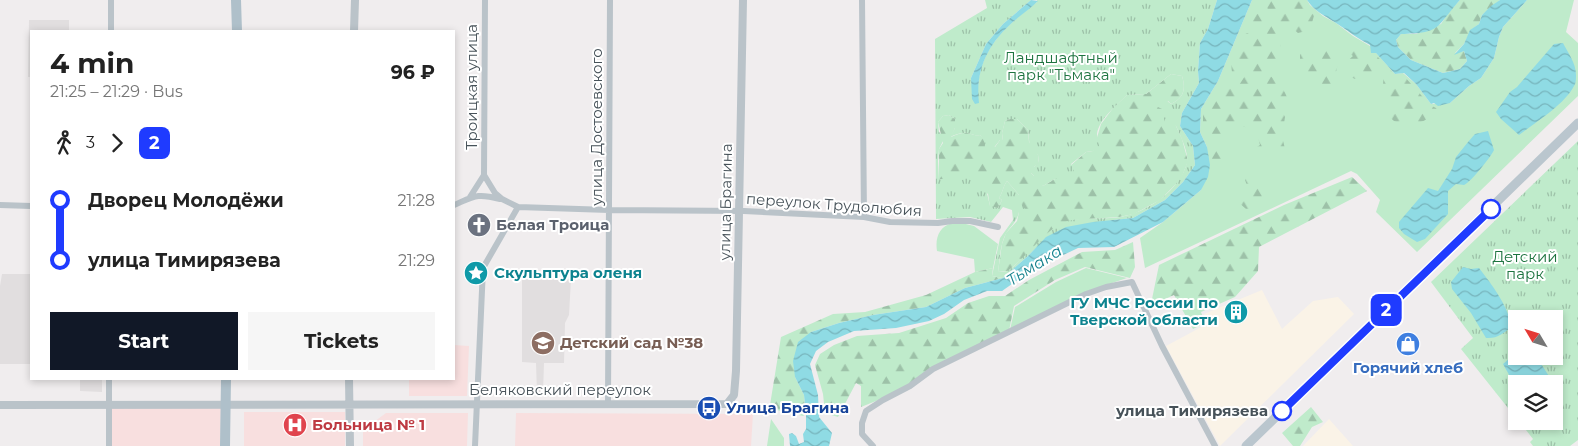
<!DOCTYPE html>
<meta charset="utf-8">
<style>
body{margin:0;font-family:Montserrat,sans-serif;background:#f6f6f6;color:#222;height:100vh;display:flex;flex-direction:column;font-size:19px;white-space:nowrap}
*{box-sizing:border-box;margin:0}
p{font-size:16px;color:#767676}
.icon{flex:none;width:28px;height:28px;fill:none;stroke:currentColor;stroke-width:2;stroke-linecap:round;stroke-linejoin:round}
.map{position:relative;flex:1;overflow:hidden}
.sheet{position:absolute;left:30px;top:30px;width:425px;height:350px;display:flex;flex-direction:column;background:#fff;border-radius:0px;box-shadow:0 2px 8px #0003}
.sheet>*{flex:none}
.badge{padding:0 10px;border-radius:8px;font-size:18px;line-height:32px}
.needle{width:32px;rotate:308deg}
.tools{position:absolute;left:1508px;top:310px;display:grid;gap:10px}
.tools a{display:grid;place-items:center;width:55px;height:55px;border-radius:0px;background:#fff;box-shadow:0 2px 8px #0003;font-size:25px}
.map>.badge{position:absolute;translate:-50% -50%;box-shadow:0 0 0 2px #fff}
.legs{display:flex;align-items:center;gap:8px;height:55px;padding:0 20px;font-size:16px}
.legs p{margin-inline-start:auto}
.overview{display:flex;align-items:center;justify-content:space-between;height:85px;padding:0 20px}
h1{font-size:28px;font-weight:700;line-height:38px}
.primary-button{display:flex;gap:10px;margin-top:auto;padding:10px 20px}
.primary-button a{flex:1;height:58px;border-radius:0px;background:#111827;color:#fff;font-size:20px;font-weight:700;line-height:58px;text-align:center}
.primary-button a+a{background:#f6f6f6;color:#222}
ul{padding:0 20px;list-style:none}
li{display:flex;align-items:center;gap:18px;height:60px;font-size:19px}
li i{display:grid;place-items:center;width:8px;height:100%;margin:0 6px;background:currentColor}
li i::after{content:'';width:12px;height:12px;margin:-6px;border:4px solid;border-radius:50%;background:#fff}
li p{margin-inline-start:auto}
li:first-child i{background:linear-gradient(#0000 50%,currentColor 0)}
li:last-child i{background:linear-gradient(currentColor 50%,#0000 0)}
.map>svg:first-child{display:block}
.commercial{fill:#faf3e7}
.education{fill:#e1dedf}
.medical{fill:#f8dfdf}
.grass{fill:#bfebcb}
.forest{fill:url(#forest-firs)}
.park{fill:url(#park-tufts);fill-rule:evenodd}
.water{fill:url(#water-waves)}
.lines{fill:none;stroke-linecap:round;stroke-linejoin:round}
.minor{stroke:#bac3c9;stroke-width:6}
.tertiary{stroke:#bac3c9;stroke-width:8}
.secondary{stroke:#bac6ce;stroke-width:9}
.primary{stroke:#afc0ca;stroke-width:10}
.line-1-casing{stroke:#fff;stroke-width:11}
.line-1{stroke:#1f3bff;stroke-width:8}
.stop-1-dot{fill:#fff;stroke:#1f3bff;stroke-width:2.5}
.labels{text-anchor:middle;stroke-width:4;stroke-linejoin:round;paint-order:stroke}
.park-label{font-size:15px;fill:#1e7440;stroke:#fff}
.street-label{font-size:15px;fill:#475259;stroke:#fff}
.worship-label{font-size:15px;font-weight:bold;fill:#5b616d;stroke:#fff;text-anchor:start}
.culture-label{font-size:15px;font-weight:bold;fill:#0d838f;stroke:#fff;text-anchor:start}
.education-label{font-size:15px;font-weight:bold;fill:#785e54;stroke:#fff;text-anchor:start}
.shop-label{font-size:15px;font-weight:bold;fill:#366cbe;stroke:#fff}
.transit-label{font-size:15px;font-weight:bold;fill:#164399;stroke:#fff;text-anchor:start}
.stop-label{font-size:15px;font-weight:bold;fill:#475259;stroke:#fff;text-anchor:end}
.health-label{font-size:15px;font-weight:bold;fill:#be3a42;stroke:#fff;text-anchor:start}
.water-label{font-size:16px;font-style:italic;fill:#17828e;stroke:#fff}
</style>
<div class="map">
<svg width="1578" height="446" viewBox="0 0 1578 446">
<defs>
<pattern id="forest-firs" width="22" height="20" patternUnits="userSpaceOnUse" patternTransform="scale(1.25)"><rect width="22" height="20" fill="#bfebcb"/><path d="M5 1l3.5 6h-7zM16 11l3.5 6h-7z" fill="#9dc1a8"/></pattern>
<pattern id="park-tufts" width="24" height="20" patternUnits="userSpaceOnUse" patternTransform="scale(1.25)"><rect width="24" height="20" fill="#bfebcb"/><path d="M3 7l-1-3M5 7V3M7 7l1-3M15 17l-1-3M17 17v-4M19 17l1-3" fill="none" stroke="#9dc1a8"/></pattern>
<pattern id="water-waves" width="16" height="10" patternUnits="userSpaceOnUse" patternTransform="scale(1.25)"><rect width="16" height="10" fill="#8fdbe4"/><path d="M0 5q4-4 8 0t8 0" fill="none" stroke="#77b4bc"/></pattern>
</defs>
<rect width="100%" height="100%" fill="#f0edee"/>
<path class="commercial" d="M1262 290 1282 329 1313 301 1338 297 1354 314 1220 446 1166 346 1207 324 1204 314Z
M1329 419 1353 446H1303Z"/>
<path class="education" d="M29 20H69V31H31V77H28Z
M2 274H31V364H0V286Z
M522 279H571L569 315 565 323 564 363H544L543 393H537L536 363 522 362Z
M80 379H102V392L80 391Z"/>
<path class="medical" d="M454 345 469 346 467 396H409V379H454Z
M109 404H221L220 446H109Z
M244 412H345V446H244Z
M386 413H468L467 446H363V430Z
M516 413 753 414 751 446H515Z"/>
<path class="grass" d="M1252 0H1307L1310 5 1323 16 1336 23 1353 36 1370 46 1395 74 1403 73 1416 84 1431 104 1450 103 1469 86 1481 78 1494 58 1499 37 1503 27 1527 0H1574L1566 32 1578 43V96L1417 252 1376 212 1380 200 1357 174 1351 171 1145 268 1140 238 1163 222 1201 190 1207 147 1200 132 1201 109 1218 81Z
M953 223H962L974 226 998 244 993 268 975 272 974 259 937 251C935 238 939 226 953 223Z
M1086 268 1127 278 1088 291 1010 330 1015 307 1056 282Z
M771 419 784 438V446H767Z"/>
<path class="forest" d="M1268 0H1303L1315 12 1310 30 1298 33 1292 28 1287 30 1288 36 1280 38 1282 66 1275 68 1265 62H1260L1262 70C1279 81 1285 89 1291 108L1283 113 1285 117 1282 136 1285 149H1273L1263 155 1255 154 1254 149 1260 145 1255 125 1247 128 1240 125C1224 137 1224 143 1223 162L1214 165 1203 131V109L1209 99 1220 87 1239 85 1245 76 1232 72C1231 63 1230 57 1235 48L1241 47 1240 40 1243 35 1250 32 1248 21 1255 14H1261L1263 17 1270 16 1266 4Z
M1460 0H1500L1482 15 1479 24 1471 30 1464 44 1455 53 1464 51 1467 61 1460 69 1443 73 1411 60 1398 47 1396 40 1401 34H1416L1441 24 1449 12Z
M1348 39 1367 49 1368 55 1375 54 1395 75H1403L1430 105 1436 108 1437 110C1427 123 1408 129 1394 121 1391 119 1388 114 1386 112L1393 102C1383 93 1382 88 1384 75L1379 72 1376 80 1372 81 1365 73 1355 79 1351 77 1345 63 1353 56 1346 51Z
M1326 50H1330C1339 60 1339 65 1334 77L1341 84 1336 88 1323 95 1317 89 1320 80 1323 77C1321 67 1319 59 1326 50Z
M1310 52 1317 55 1319 73 1312 76 1296 74 1292 68 1293 64 1300 59V54Z
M1171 74 1182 76C1186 89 1184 98 1171 104L1168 101 1162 109 1176 126 1182 139 1188 161 1181 179 1160 200 1134 214 1119 217 1075 220 1025 256 1008 271 998 272 1002 244 1006 233 1017 221 1019 212V195L1007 181C1003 186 1003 192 999 198L1002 200 998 208 990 207 988 194 957 174 948 178 939 180V149L943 143 938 122 943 116 949 115 955 119V128L951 137C956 135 962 132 967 133 973 134 974 136 980 135L995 147 1000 140H1003L1002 133 1005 121 1010 119H1017L1028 130 1029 142 1038 155 1039 163 1034 167 1031 173 1043 186 1055 179 1086 152 1093 151 1101 124 1113 108 1127 95 1146 94Z
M1255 175C1270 183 1262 197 1257 210L1243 216 1246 209 1236 200V196L1246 194 1248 188 1245 180 1248 175Z
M1352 177 1367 191 1259 247 1258 271 1235 297 1201 312 1205 323 1193 329 1174 295 1154 304 1152 299 1159 265 1284 205Z
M1133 242 1135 267 1130 278 1085 267 1055 280 1014 306 1009 331 881 399 861 407V386L856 383 838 417 825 413 823 394 815 365 820 354 834 345 857 336 899 333 946 318 968 303 989 296H1005L1029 280 1082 252 1115 250Z
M993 268 992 276 1003 278 965 288 926 307 873 315 839 323 811 332 795 377 804 395 806 414 803 416 772 409 770 405 781 337 833 314 865 312 926 295 975 272Z
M1311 407 1323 422 1312 427 1300 446H1293L1282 433Z"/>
<path class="park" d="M985 0H1031L1003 24 986 44 971 78 978 102C975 53 1001 30 1037 2V0H1217L1208 29 1200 43 1198 71 1199 83 1182 113 1180 126 1193 146 1195 165 1183 182 1165 200 1133 218 1114 220 1046 237 1028 256 1003 278 992 276 1000 238 1013 220 1012 210 1003 207 991 222 970 217 936 219 935 39 987 8ZM1171 74 1182 76C1186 89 1184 98 1171 104L1162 97 1156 106 1162 109 1165 123 1176 126C1180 135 1189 153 1187 162 1181 190 1146 213 1120 217 1103 220 1079 216 1063 223 1044 232 1033 249 1017 263 1015 265 1012 268 1009 270 1006 272 1001 272 998 272 1000 259 1000 243 1007 232 1012 225 1017 221 1019 212L1025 209 1019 201V195L1007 181C1003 186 1003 192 999 198L1002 200 998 208 990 206C987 191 985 182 969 176 965 174 962 173 958 173 951 175 946 178 939 180L938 161 939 149 945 137 939 132 938 122 943 116 949 115 955 119V128L950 137C955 135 961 132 967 133 973 134 974 136 980 135L984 139 985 149 990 148 992 150 1000 140 1003 141 1002 133 1005 121 1010 119H1017L1028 130 1030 149 1038 155 1039 162 1034 167 1031 165 1026 172 1031 173 1034 176 1032 180 1043 186 1055 179 1072 177 1074 171 1071 164 1086 152 1093 151 1099 146C1099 143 1097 138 1097 134 1099 119 1117 105 1127 95L1146 94Z
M1578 141V440L1570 446H1533L1530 442 1533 439 1519 421H1554V384H1516V418L1461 349 1473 338 1431 282ZM1516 319H1554V356H1516Z"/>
<path class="water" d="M1031 0 1038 1C1031 8 1022 14 1014 21 989 43 975 68 979 103L975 104 972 99 971 78 986 44 1003 24Z
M1217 0H1252L1218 81 1201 109 1200 132 1207 147 1210 165 1208 177 1201 190 1163 222 1114 247 1078 248 1032 270 1002 291H987L964 300 944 314 929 321 896 328 854 331 828 342 816 351 810 364 818 395 819 417 832 433 829 446H790L789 434 792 433 796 436 799 444 804 442 803 434 806 429V414L804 395 795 377 793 361 798 342 811 332 839 323 873 315 926 307 965 288 1003 278 1028 256 1046 237 1066 227 1093 222 1133 218 1165 200 1183 182 1195 165 1193 146 1180 126 1182 113 1199 83 1198 71 1200 43 1208 29Z
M1307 0H1460C1435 28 1442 33 1401 34L1396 40 1398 47 1411 60 1443 73 1460 69 1467 61 1464 51 1454 55 1464 44 1470 30 1479 24 1482 15 1491 6 1500 0H1527L1503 27 1499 37 1494 58 1481 78 1469 86 1450 103 1438 106 1434 103 1431 104 1416 84 1404 73 1395 74 1376 53H1371L1370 45C1358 39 1347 30 1336 23 1325 16 1314 11 1307 0Z
M1563 43C1568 53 1576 63 1576 75 1576 78 1576 84 1574 86 1564 105 1536 122 1519 135L1501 119 1496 112 1510 92 1517 87 1554 44Z
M1488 131 1494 150C1490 158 1471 182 1464 185 1462 185 1458 184 1456 184L1448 191V214L1425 239 1417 242 1404 234 1399 228V222L1428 188 1438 191 1452 169 1456 157 1468 142 1475 134Z
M1463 267 1471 269 1479 268C1493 286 1506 303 1512 326 1504 333 1497 339 1486 338L1471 313 1452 289 1451 282Z
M1516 353V356H1536L1554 384H1516V387L1503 364Z"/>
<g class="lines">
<path class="minor" d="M485 0 484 175 495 193 502 199 518 207 609 210 744 211 864 217 890 222 938 223 952 221H970L998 227
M862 0 864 217
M111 31V0
M470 197 484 175
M0 205 31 206
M454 205C475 196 477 193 500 199
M109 379V446
M608 404 610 0
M726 404 757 410
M475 446 483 268 518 207
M873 446 862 434V423L866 411 883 400 910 386 933 369 1086 294 1106 287 1132 282 1162 346 1215 446"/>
<path class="tertiary" d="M354 31 355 0
M349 379 350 446
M0 405 727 404 734 395 736 371 743 0"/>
<path class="secondary" d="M1246 446 1578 123"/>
<path class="primary" d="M236 0 237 31
M225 446 226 379"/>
</g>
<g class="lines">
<g class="line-1-casing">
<path id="line-1" d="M1282 411 1491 209"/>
</g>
<use href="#line-1" class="line-1"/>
</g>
<defs>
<g id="church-disc" transform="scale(1.25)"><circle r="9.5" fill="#6b7280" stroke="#fff"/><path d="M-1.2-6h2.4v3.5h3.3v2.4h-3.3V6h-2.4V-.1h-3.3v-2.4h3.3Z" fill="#fff"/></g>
<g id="sight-disc" transform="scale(1.25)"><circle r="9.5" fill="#0f9aa8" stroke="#fff"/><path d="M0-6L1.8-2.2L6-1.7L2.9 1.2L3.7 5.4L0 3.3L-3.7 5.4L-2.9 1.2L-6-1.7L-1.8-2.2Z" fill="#fff"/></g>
<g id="building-disc" transform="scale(1.25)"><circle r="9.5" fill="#0f9aa8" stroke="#fff"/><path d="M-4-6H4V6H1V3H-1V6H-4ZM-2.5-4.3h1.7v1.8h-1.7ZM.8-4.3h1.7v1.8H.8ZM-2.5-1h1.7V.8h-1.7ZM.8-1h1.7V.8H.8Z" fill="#fff"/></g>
<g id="school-disc" transform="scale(1.25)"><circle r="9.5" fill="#8d6e63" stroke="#fff"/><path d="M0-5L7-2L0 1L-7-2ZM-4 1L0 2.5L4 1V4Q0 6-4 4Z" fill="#fff"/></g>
<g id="shop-disc" transform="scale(1.25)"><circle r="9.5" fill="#3f7fe0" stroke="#fff"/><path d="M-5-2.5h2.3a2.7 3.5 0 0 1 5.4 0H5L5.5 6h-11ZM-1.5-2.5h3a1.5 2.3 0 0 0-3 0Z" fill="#fff"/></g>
<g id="bus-disc" transform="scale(1.25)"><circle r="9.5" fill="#1a4fb4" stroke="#fff"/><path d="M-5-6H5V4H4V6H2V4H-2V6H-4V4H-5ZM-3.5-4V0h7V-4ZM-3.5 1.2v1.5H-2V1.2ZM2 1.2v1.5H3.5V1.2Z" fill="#fff"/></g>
<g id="hospital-disc" transform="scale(1.25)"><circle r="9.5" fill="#e0444e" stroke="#fff"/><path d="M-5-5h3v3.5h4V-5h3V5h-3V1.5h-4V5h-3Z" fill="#fff"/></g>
</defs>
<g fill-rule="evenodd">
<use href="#church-disc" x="479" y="225"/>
<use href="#sight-disc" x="476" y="273"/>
<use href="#building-disc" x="1236" y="312"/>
<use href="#school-disc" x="543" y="343"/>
<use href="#shop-disc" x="1408" y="344"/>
<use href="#bus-disc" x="709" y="408"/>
<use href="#hospital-disc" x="295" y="425"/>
</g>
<g class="stop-1-dot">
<circle cx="1491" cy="209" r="9"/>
<circle cx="1282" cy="411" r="9"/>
</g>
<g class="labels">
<g class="park-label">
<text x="1061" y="63">Ландшафтный<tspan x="1061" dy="17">парк "Тьмака"</tspan></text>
<text x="1525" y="262">Детский<tspan x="1525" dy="17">парк</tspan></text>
</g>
<g class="street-label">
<text transform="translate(472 87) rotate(-90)" y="5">Троицкая улица</text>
<text transform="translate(597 127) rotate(-90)" y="5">улица Достоевского</text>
<text transform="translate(726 202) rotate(-89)" y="5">улица Брагина</text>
<text transform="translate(834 205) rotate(4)" y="5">переулок Трудолюбия</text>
<text x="560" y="395">Беляковский переулок</text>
</g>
<g class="worship-label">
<text x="496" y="230">Белая Троица</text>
</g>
<g class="culture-label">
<text x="494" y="278">Скульптура оленя</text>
<text x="1218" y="308" text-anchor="end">ГУ МЧС России по<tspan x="1218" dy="17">Тверской области</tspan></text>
</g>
<g class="education-label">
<text x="560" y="348">Детский сад №38</text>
</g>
<g class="shop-label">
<text x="1408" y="373">Горячий хлеб</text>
</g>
<g class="transit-label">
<text x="726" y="413">Улица Брагина</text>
</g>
<g class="stop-label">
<text x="1268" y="416">улица Тимирязева</text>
</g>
<g class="health-label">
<text x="312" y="430">Больница № 1</text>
</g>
<g class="water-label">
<text transform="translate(1034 265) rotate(-32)" y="6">Тьмака</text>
</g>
</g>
</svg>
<div class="tools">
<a><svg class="needle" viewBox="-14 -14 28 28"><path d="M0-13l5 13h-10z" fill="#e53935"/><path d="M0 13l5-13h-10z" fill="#767676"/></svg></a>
<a><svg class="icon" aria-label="layers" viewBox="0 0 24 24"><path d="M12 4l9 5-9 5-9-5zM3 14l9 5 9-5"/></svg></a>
</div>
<b class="badge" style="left:1386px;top:310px;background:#1f3bff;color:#fff">2</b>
<section class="sheet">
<div class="overview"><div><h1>4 min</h1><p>21:25 – 21:29 · Bus</p></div><b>96 ₽</b></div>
<div class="legs"><svg class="icon" aria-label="walk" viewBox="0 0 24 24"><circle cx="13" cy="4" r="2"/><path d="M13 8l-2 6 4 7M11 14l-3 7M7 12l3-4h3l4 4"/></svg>3<svg class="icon" aria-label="forward" viewBox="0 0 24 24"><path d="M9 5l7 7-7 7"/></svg><b class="badge" style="background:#1f3bff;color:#fff">2</b></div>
<ul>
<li><i style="color:#1f3bff"></i><b>Дворец Молодёжи</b><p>21:28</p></li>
<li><i style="color:#1f3bff"></i><b>улица Тимирязева</b><p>21:29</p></li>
</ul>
<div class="primary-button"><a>Start</a><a>Tickets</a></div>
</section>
</div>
